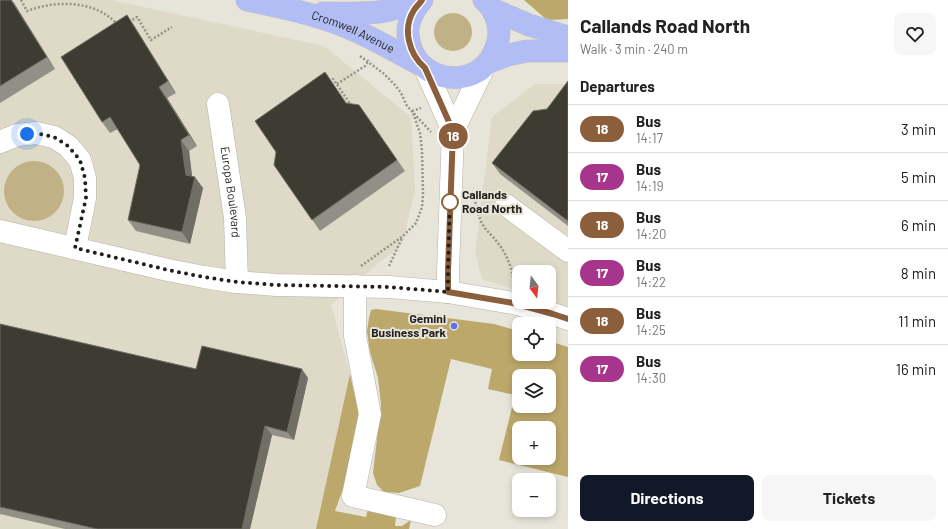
<!DOCTYPE html>
<meta charset="utf-8">
<style>
body{margin:0;font-family:Barlow,sans-serif;background:#f6f6f6;color:#222;height:100vh;display:flex;flex-direction:column;font-size:15px;white-space:nowrap}
*{box-sizing:border-box;margin:0}
p{font-size:13px;color:#767676}
.icon{flex:none;width:22px;height:22px;fill:none;stroke:currentColor;stroke-width:2;stroke-linecap:round;stroke-linejoin:round}
.map{position:relative;flex:1;overflow:hidden}
.sheet{display:flex;flex-direction:column;background:#fff;width:380px}
.sheet>*{flex:none}
.badge{padding:0 8px;border-radius:13px;font-size:14px;line-height:26px}
.needle{width:26px;rotate:165deg}
.buttons{position:absolute;left:512px;top:265px;display:grid;gap:8px}
.buttons a{display:grid;place-items:center;width:44px;height:44px;border-radius:8px;background:#fff;box-shadow:0 2px 6px #0003;font-size:20px}
.you{position:absolute;width:20px;height:20px;margin:-10px;border:3px solid #fff;border-radius:50%;background:#1a73e8;box-shadow:0 0 0 6px #1a73e833}
.map>.badge{position:absolute;translate:-50% -50%;box-shadow:0 0 0 2px #fff}
h2{padding:0 12px;font-size:15px;line-height:36px}
.round{display:grid;place-items:center;flex:none;width:42px;height:42px;border-radius:8px;background:#f6f6f6}
.summary{display:flex;align-items:center;justify-content:space-between;height:68px;padding:0 12px}
h1{font-size:19px;font-weight:700;line-height:30px}
.button{display:flex;gap:8px;margin-top:auto;padding:8px 12px}
.button a{flex:1;height:46px;border-radius:8px;background:#111827;color:#fff;font-size:16px;font-weight:700;line-height:46px;text-align:center}
.button a+a{background:#f6f6f6;color:#222}
ul{padding:0;list-style:none}
li{display:flex;align-items:center;gap:12px;height:48px;padding:0 12px;border-top:1px solid #e0e0e0}
li div{flex:1}
li b{display:block;font-size:15px}
li em{font-style:normal}
li .badge{min-width:44px;font-weight:700;text-align:center}
main{display:flex;flex:1;min-height:0}
.map>svg:first-child{display:block}
.built{fill:#dfd9c8}
.green{fill:#c0b186}
.forest{fill:#bda86b;fill-rule:evenodd}
.lines{fill:none;stroke-linecap:round;stroke-linejoin:round}
.minor-casing{stroke:#b6b2a8;stroke-width:23}
.major-casing{stroke:#c5c5c4;stroke-width:23}
.path{stroke:#95928a;stroke-width:2.5;stroke-dasharray:2 2;stroke-linecap:butt}
.minor{stroke:#fff;stroke-width:22}
.major{stroke:#b2bcf5;stroke-width:22}
.wall{fill:#929086}
.shaded-wall{fill:#716e65}
.building{fill:#3e3b33;stroke:#716e65}
.line-casing{stroke:#fff;stroke-width:9}
.line{stroke:#8b5e3c;stroke-width:6}
.walk{stroke:#201f1b;stroke-width:4;stroke-dasharray:0 7.2}
.stop-dot{fill:#fff;stroke:#8b5e3c;stroke-width:2}
.poi-dot{fill:#6170e8;stroke:#e7e4d9;stroke-width:1.5}
.labels{text-anchor:middle;stroke-width:4;stroke-linejoin:round;paint-order:stroke}
.street-label{font-size:12px;fill:#201f1b;stroke:#e7e4d9}
.stop-label{font-size:12px;font-weight:bold;fill:#201f1b;stroke:#e7e4d9;text-anchor:start}
.poi-label{font-size:12px;font-weight:bold;fill:#201f1b;stroke:#e7e4d9;text-anchor:end}
</style>
<main>
<div class="map">
<svg width="568" height="529" viewBox="0 0 568 529">
<rect width="100%" height="100%" fill="#e7e4d9"/>
<path class="built" d="M0 0H111L324 46 411 117 415 190 402 245 370 270 331 305 350 374 316 529H0Z
M535 84H568V307L549 301V272H519V291L482 279 475 252 492 117Z"/>
<path class="green" d="M434 32a19 19 0 1 1 38 0a19 19 0 1 1-38 0Z
M4 191a30 30 0 1 1 60 0a30 30 0 1 1-60 0Z"/>
<path class="forest" d="M524 0H568V19L547 20Z
M376 309 494 324 519 331V354H549V341L568 347V477L499 460 515 395 488 389 492 369 451 359 420 486 399 493 384 492 377 485 373 473 381 404 378 378 370 352 367 331 369 318 371 310ZM519 376H549V406H519ZM519 428H549V458H519Z
M350 374 359 414 353 461 335 511 366 517 369 504 396 515 395 526H402L411 520 409 529H316Z"/>
<g class="lines">
<g class="minor-casing">
<g id="minor">
<path d="M425 68 453 131"/>
<path id="s1" d="M218 104 235 218 237 282"/>
<path d="M0 142 17 135 36 133 54 137 68 146 80 160 85 178V198L75 248"/>
<path d="M506 205 568 251"/>
<path d="M0 231 168 270 204 277 237 282 276 285 389 287 448 292 513 303 553 314 568 319"/>
<path d="M355 286V336L370 414 353 496 435 515"/>
<path d="M448 292V271L453 131 485 65"/>
</g>
</g>
<g class="major-casing">
<g id="major">
<path id="s2" d="M247 0C281 7 315 14 347 27 373 38 397 52 421 65"/>
<path d="M422 0C416 7 411 14 409 24 407 30 408 38 410 45 411 47 411 51 413 53 425 78 459 85 481 69 490 62 495 53 498 41 501 27 496 10 484 0"/>
<path d="M492 9 529 25 568 37"/>
<path d="M323 13C342 13 361 14 379 12 394 10 407 5 421 0"/>
<path d="M489 62 508 55 527 51H568"/>
</g>
</g>
<path class="path" d="M21 0 27 11C56 0 95 0 117 24
M129 22 137 17 151 40 172 27
M360 56 383 73 395 85 401 93 407 106 431 132
M329 82 333 79 351 105
M337 84 365 66 369 60
M412 111 421 108
M474 198C477 207 478 217 483 225 487 232 493 236 497 242 507 254 512 268 514 283
M361 266 403 236 416 223 422 207 423 195 422 151 420 133 413 113
M389 266 402 238"/>
<use href="#minor" class="minor"/>
<use href="#major" class="major"/>
</g>
<path class="wall" d="M0 0H12L55 69 0 103Z
M127 15 135 27 176 93 167 98 197 146 189 151 192 176 203 188 190 244 136 231 128 220 140 165 118 129 110 133 102 122Z
M568 81V226L500 174 492 163 547 109Z
M359 105 405 171 320 231 274 165Z
M0 324 196 369 308 378 294 440 272 435 250 529H65L0 514Z"/>
<path class="shaded-wall" d="M11 0 14 3 55 69 47 57Z
M127 15 135 27 176 93 168 81Z
M159 87 167 98 197 146 189 135Z
M181 140 189 151 193 184 195 177 203 188 190 244 182 232 186 175Z
M302 369 308 378 294 440 287 432Z
M265 426 272 435 250 529H242Z"/>
<path class="building" d="M0 0H11L47 57 0 86Z
M127 15 168 81 159 87 189 135 181 140 186 175 195 177 182 232 128 220 140 165 110 117 102 122 61 57Z
M325 72 346 103 359 105 397 160 312 220 274 165 276 152 255 121Z
M568 81V221L492 163 533 111 547 109Z
M0 324 196 369 202 346 302 369 287 432 265 426 242 529H97L0 507Z"/>
<g class="lines">
<g class="line-casing">
<path id="line" d="M422 0C420 3 417 6 414 10 402 29 409 54 425 68L453 131 448 271V292L513 303 553 314 568 319"/>
</g>
<use href="#line" class="line"/>
<path class="walk" d="M27 134 36 133 54 137 68 146 80 160 85 178 86 198 75 248 168 270 204 277 237 282 276 285 389 287 448 292V271L450 200V202"/>
</g>
<circle class="stop-dot" cx="450" cy="202" r="8"/>
<circle class="poi-dot" cx="454" cy="326" r="4"/>
<g class="labels">
<g class="street-label">
<text dy="4" stroke="none"><textPath href="#s2" startOffset="111">Cromwell Avenue</textPath></text>
<text dy="4" stroke="none"><textPath href="#s1" startOffset="89">Europa Boulevard</textPath></text>
</g>
<g class="stop-label">
<text x="462" y="199">Callands<tspan x="462" dy="14">Road North</tspan></text>
</g>
<g class="poi-label">
<text x="446" y="323">Gemini<tspan x="446" dy="14">Business Park</tspan></text>
</g>
</g>
</svg>
<div class="buttons">
<a><svg class="needle" viewBox="-14 -14 28 28"><path d="M0-13l5 13h-10z" fill="#e53935"/><path d="M0 13l5-13h-10z" fill="#767676"/></svg></a>
<a><svg class="icon" aria-label="locate" viewBox="0 0 24 24"><circle cx="12" cy="12" r="6"/><path d="M12 2v4M12 18v4M2 12h4M18 12h4"/></svg></a>
<a><svg class="icon" aria-label="layers" viewBox="0 0 24 24"><path d="M12 4l9 5-9 5-9-5zM3 14l9 5 9-5"/></svg></a>
<a>+</a>
<a>−</a>
</div>
<div class="you" style="left:27px;top:134px"></div>
<b class="badge" style="left:453px;top:136px;background:#8b5e3c;color:#fff">18</b>
</div>
<section class="sheet">
<div class="summary"><div><h1>Callands Road North</h1><p>Walk · 3 min · 240 m</p></div><a class="round"><svg class="icon" aria-label="heart" viewBox="0 0 24 24"><path d="M12 20l-8-8c-3-5 5-10 8-4 3-6 11-1 8 4z"/></svg></a></div>
<h2>Departures</h2>
<ul>
<li><span class="badge" style="background:#8b5e3c;color:#fff">18</span><div><b>Bus</b><p>14:17</p></div><em>3 min</em></li>
<li><span class="badge" style="background:#a7358b;color:#fff">17</span><div><b>Bus</b><p>14:19</p></div><em>5 min</em></li>
<li><span class="badge" style="background:#8b5e3c;color:#fff">18</span><div><b>Bus</b><p>14:20</p></div><em>6 min</em></li>
<li><span class="badge" style="background:#a7358b;color:#fff">17</span><div><b>Bus</b><p>14:22</p></div><em>8 min</em></li>
<li><span class="badge" style="background:#8b5e3c;color:#fff">18</span><div><b>Bus</b><p>14:25</p></div><em>11 min</em></li>
<li><span class="badge" style="background:#a7358b;color:#fff">17</span><div><b>Bus</b><p>14:30</p></div><em>16 min</em></li>
</ul>
<div class="button"><a>Directions</a><a>Tickets</a></div>
</section>
</main>
